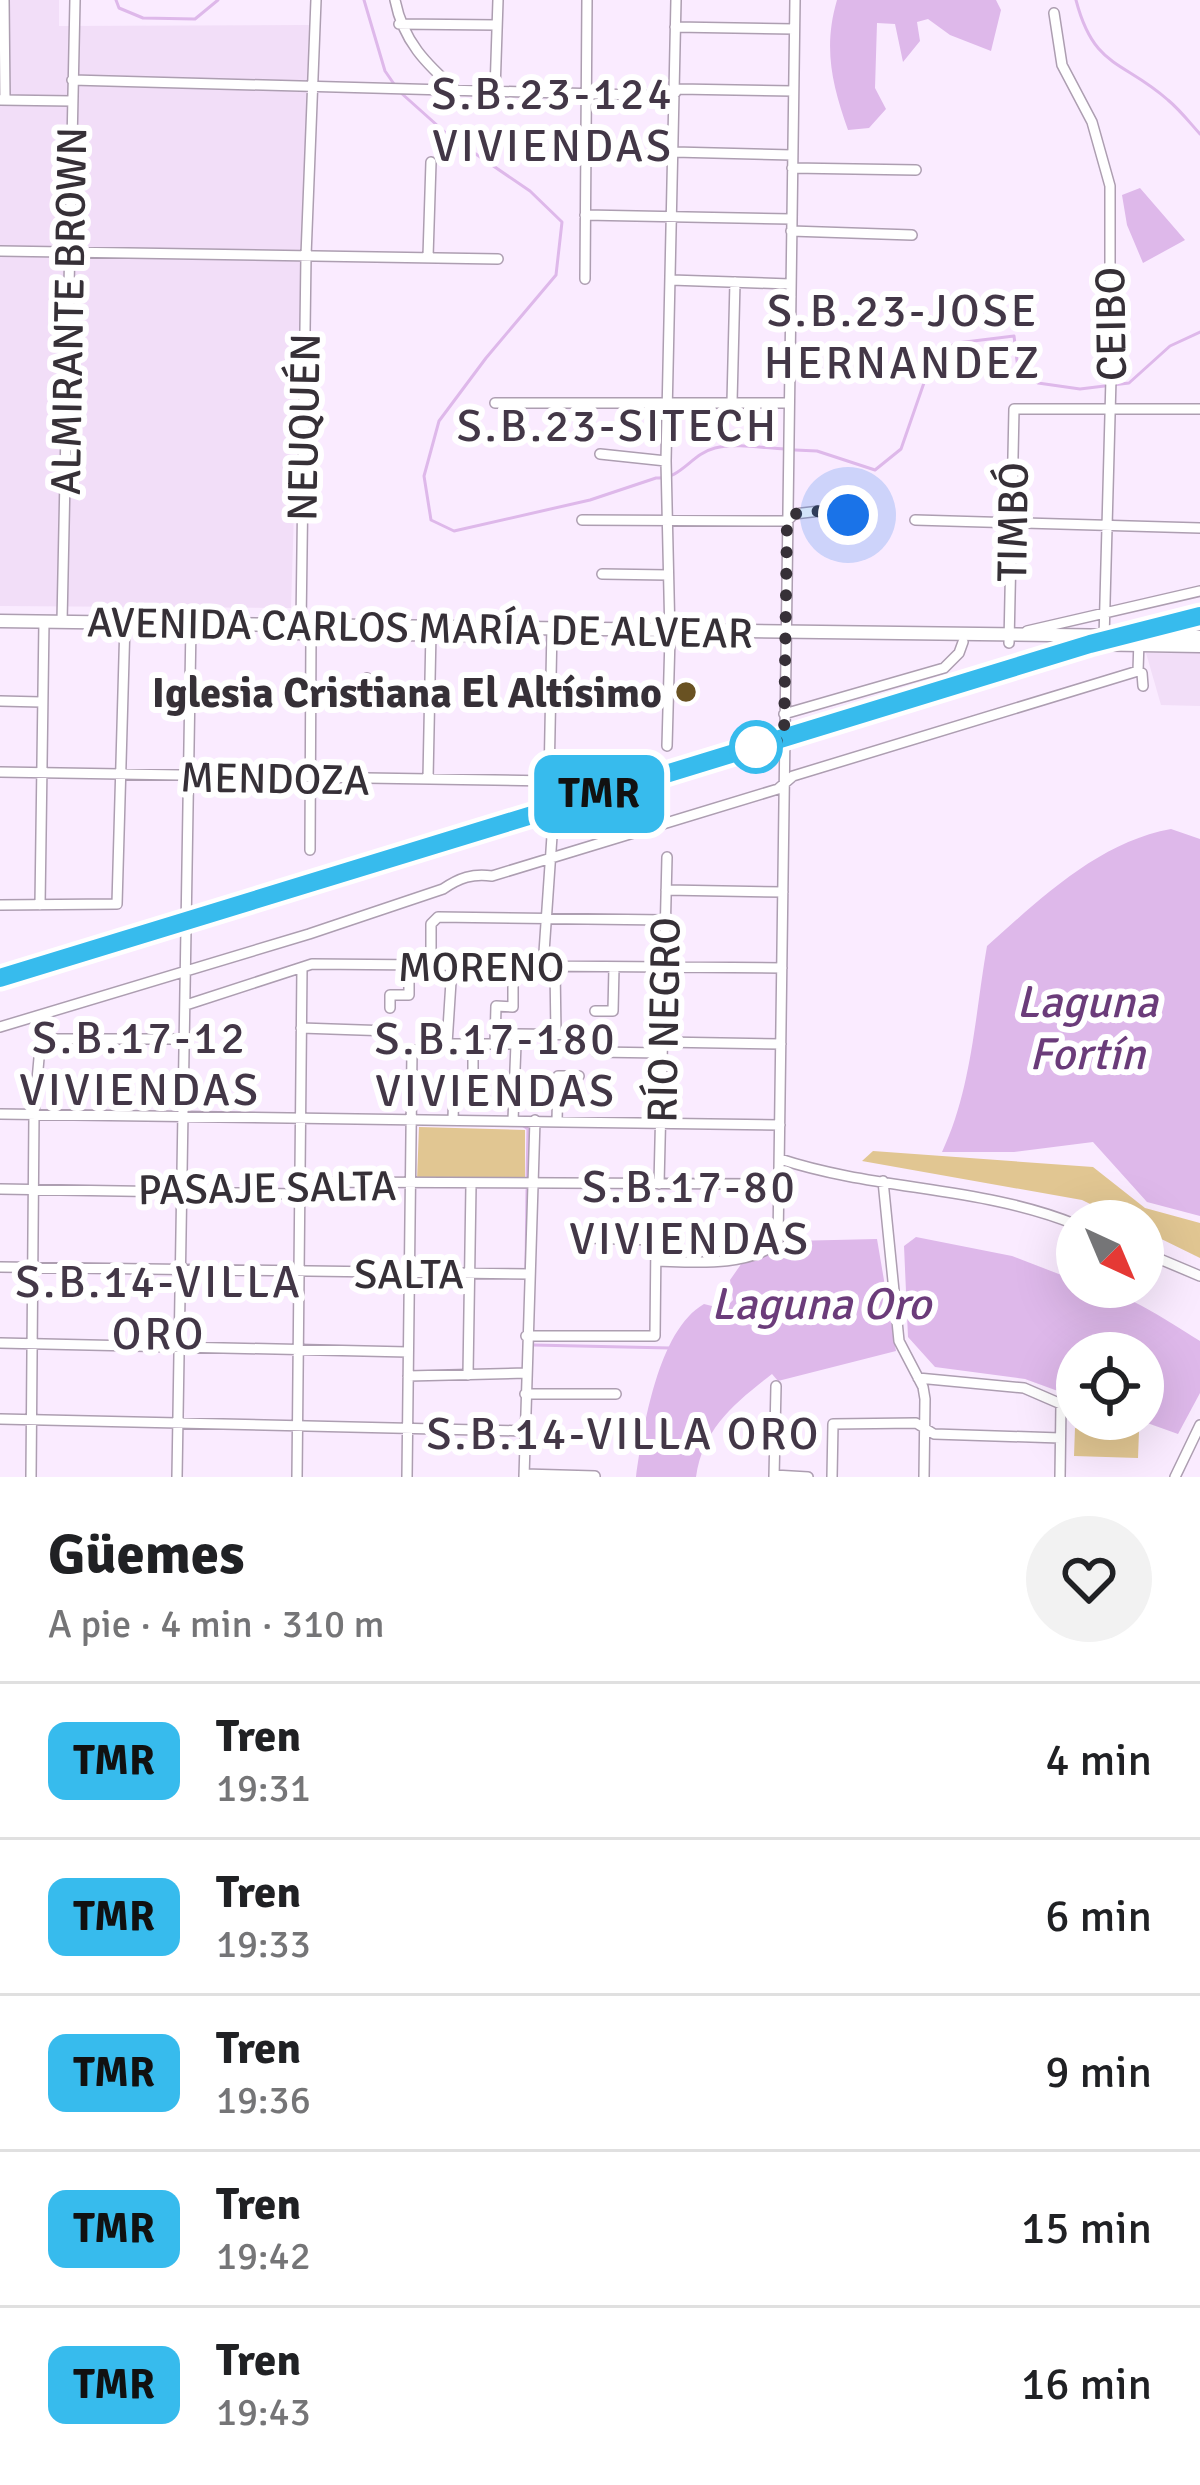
<!DOCTYPE html>
<html lang="es">
<meta charset="utf-8">
<style>
body{margin:0;font-family:Signika,sans-serif;background:#f2f2f2;color:#202124;height:100vh;display:flex;flex-direction:column;font-size:45px;white-space:nowrap}
*{box-sizing:border-box;margin:0}
p{font-size:39px;color:#757577}
.icon{flex:none;width:66px;height:66px;fill:none;stroke:currentColor;stroke-width:2;stroke-linecap:round;stroke-linejoin:round}
.map{position:relative;height:1477px;overflow:hidden}
.side{display:flex;flex-direction:column;background:#fff;flex:1}
.side>*{flex:none}
.badge{padding:0 24px;border-radius:18px;font-size:42px;line-height:78px}
.needle{width:78px;rotate:136deg}
.buttons{position:absolute;left:1056px;top:1200px;display:grid;gap:24px}
.buttons a{display:grid;place-items:center;width:108px;height:108px;border-radius:50%;background:#fff;box-shadow:0 12px 48px #0002;font-size:60px}
.you{position:absolute;width:60px;height:60px;margin:-30px;border:9px solid #fff;border-radius:50%;background:#1a73e8;box-shadow:0 0 0 18px #1a73e833}
.map>.badge{position:absolute;translate:-50% -50%;box-shadow:0 0 0 6px #fff}
.round{display:grid;place-items:center;flex:none;width:126px;height:126px;border-radius:63px;background:#f2f2f2}
.overview{display:flex;align-items:center;justify-content:space-between;height:204px;padding:0 48px}
h1{font-size:57px;font-weight:700;line-height:90px}
ul{padding:0;list-style:none}
li{display:flex;align-items:center;gap:36px;height:156px;padding:0 48px;border-top:3px solid #e0e0e0}
li div{flex:1}
li b{display:block;font-size:45px}
li em{font-style:normal}
li .badge{min-width:132px;font-weight:700;text-align:center}
.map>svg:first-child{display:block}
.built{fill:#f2def8}
.green{fill:#e1c692}
.water{fill:#deb8ea}
.lines{fill:none;stroke-linecap:round;stroke-linejoin:round}
.stream{stroke:#deb8ea;stroke-width:3}
.minor-casing{stroke:#ad9eb1;stroke-width:12}
.major-casing{stroke:#ad9eb1;stroke-width:15}
.minor{stroke:#fff;stroke-width:9}
.major{stroke:#fff;stroke-width:12}
.rail-casing{stroke:#908693;stroke-width:8}
.rail{stroke:#fff;stroke-width:3;stroke-dasharray:9;stroke-linecap:butt}
.line-casing{stroke:#fff;stroke-width:27}
.line{stroke:#37bbed;stroke-width:18}
.walk{stroke:#363037;stroke-width:12;stroke-dasharray:0 21.6}
.poi-dot{fill:#695222;stroke:#fff;stroke-width:4.5}
.stop-dot{fill:#fff;stroke:#37bbed;stroke-width:6}
.labels{text-anchor:middle;stroke-width:12;stroke-linejoin:round;paint-order:stroke}
.street-label{font-size:42px;fill:#363037;stroke:#fff}
.poi-label{font-size:42px;font-weight:bold;fill:#363037;stroke:#fff;text-anchor:end}
.neighbourhood-label{font-size:45px;letter-spacing:3px;fill:#433747;stroke:#fff}
.water-label{font-size:45px;font-style:italic;fill:#6b3c7a;stroke:#fff}
</style>
<div class="map">
<svg width="1200" height="1477" viewBox="0 0 1200 1477">
<rect width="100%" height="100%" fill="#faebff"/>
<path class="built" d="M0 0H59V26L309 25 291 608 0 606Z
M1146 653H1200V706L1161 705Z"/>
<path class="green" d="M419 1127 525 1130V1181L417 1180Z
M873 1151 1093 1167 1145 1208 1200 1223V1258L1143 1230V1221H1125L1082 1200 862 1161Z
M1075 1428 1139 1431 1138 1458 1074 1456Z"/>
<path class="water" d="M837 0H996L1001 10 991 51 950 35 928 19 917 22 920 41 903 62 895 24 877 23 875 88 886 109 869 128 848 130C832 84 823 48 837 0Z
M1140 188 1185 240 1143 263 1127 225 1122 195Z
M1171 829 1200 839V1216L1147 1202 1093 1142 1014 1152H942C972 1089 975 1014 987 946 1041 898 1099 842 1171 829Z
M916 1237 1012 1256 1077 1281V1287C1122 1287 1163 1319 1200 1341V1393L1178 1434 1136 1419H1143V1353H1077V1398L1025 1379 935 1367 908 1337 904 1246Z
M877 1239 896 1351 778 1381 772 1374C735 1403 703 1428 696 1477H636C643 1428 658 1330 704 1304L724 1309 733 1300 730 1280 744 1260 781 1253 791 1241Z"/>
<g class="lines">
<path class="stream" d="M116 0 119 8 143 18 195 19 218 0
M364 0 385 71 394 84
M1076 0C1094 69 1123 60 1168 100 1180 110 1190 123 1200 134
M400 92 448 135 530 191 562 222 556 275 486 358 439 421 424 476 431 520 454 531 590 500 656 478C681 480 691 454 715 448 736 443 763 448 785 449
M795 450 817 451 875 470 901 449 934 354 957 343 1014 336 1018 369 1038 383 1080 389 1129 383 1170 346 1200 332
M521 1124 528 1129 527 1179
M526 1267 527 1190
M533 1345 670 1348"/>
<g class="minor-casing">
<path id="minor" d="M4 0 5 100
M395 0C403 41 426 64 457 91
M1054 13 1062 65 1092 122 1110 186V311L1116 348 1111 378 1104 639
M399 24 497 25
M675 27 794 29
M72 80 673 96 678 89 793 91
M495 91 498 0
M0 100 72 101
M674 152 792 155
M792 168 916 170
M585 215 791 219
M791 231 912 235
M0 251 498 259
M428 257 431 162
M585 279 587 0
M671 280 790 284
M732 402 735 282
M495 403H788
M600 454 666 461
M582 520 787 521 794 514 820 511 848 515
M915 520 1200 528
M602 574 668 575
M62 622 75 0
M1027 631 1200 591
M1139 640 1138 671 1142 673 1143 686
M1009 643 1014 409H1200
M310 698 367 700V678
M0 701 41 702
M784 714 944 668 959 653 963 642
M667 746 670 637 666 461 676 0
M0 772 549 781 552 627
M428 779 431 631
M310 850 311 633 301 625 306 256 316 0
M666 890 783 892
M0 905 117 904 125 622
M40 905 44 621
M431 966V924L438 917 665 920
M543 967 552 836
M555 967 556 1034
M186 1005 312 964 782 968
M390 1008V995H409V966
M595 1011H613L614 967
M0 1027 309 934 443 889C459 878 473 873 492 876L778 789 793 776 1138 671
M301 1028 390 1031V1051
M663 1042 781 1044
M447 1044 452 966
M495 1044 496 1006 513 1007V966
M0 1114 780 1125
M453 1119 454 1087 473 1088V1044
M513 1120 516 1044
M557 1121 558 1076H579
M780 1159C877 1191 982 1186 1077 1225
M883 1181 899 1341 923 1387 925 1399 924 1477
M659 1184 667 857
M0 1189 293 1194 310 1182 779 1184
M1143 1252 1200 1276
M657 1261C696 1262 745 1267 778 1243L795 0
M0 1267 530 1274
M526 1336H655L656 1240 586 1238
M0 1343 408 1352
M468 1375 471 1185
M408 1376 526 1373
M918 1378 1024 1388 1061 1404 1060 1477
M525 1394H616
M0 1419 525 1431
M524 1474 595 1476
M774 1475 808 1477
M31 1477 34 1114 40 1047 47 1039H185
M177 1477 191 624
M297 1477 302 968
M407 1477 412 1051 447 1044H516V1034L595 1035 596 1052 662 1053
M524 1477 535 1120
M774 1477 776 1386
M832 1477 833 1424 916 1423 934 1434 1060 1438
M1175 1477 1200 1425"/>
</g>
<g class="major-casing">
<path id="major" d="M0 621 1200 637
M295 633 485 635
M1081 644 1200 646"/>
</g>
<use href="#minor" class="minor"/>
<use href="#major" class="major"/>
<g class="rail-casing">
<path id="rail" d="M0 978 1104 640 1200 616"/>
</g>
<use href="#rail" class="rail"/>
</g>
<g class="lines">
<g class="line-casing">
<path id="line" d="M0 978 1090 644 1200 616"/>
</g>
<use href="#line" class="line"/>
<path class="walk" d="M756 747 784 739 787 521 794 514 820 511 848 515"/>
</g>
<circle class="poi-dot" cx="686" cy="692" r="12"/>
<circle class="stop-dot" cx="756" cy="747" r="24"/>
<g class="labels">
<g class="street-label">
<text transform="translate(68 311) rotate(-89)" y="15">ALMIRANTE BROWN</text>
<text transform="translate(1110 324) rotate(-91)" y="15">CEIBO</text>
<text transform="translate(303 427) rotate(-89)" y="15">NEUQUÉN</text>
<text transform="translate(1012 522) rotate(-89)" y="15">TIMBÓ</text>
<text transform="translate(420 627) rotate(1)" y="15">AVENIDA CARLOS MARÍA DE ALVEAR</text>
<text transform="translate(275 778) rotate(1)" y="15">MENDOZA</text>
<text x="481" y="981">MORENO</text>
<text transform="translate(663 1020) rotate(-89)" y="15">RÍO NEGRO</text>
<text transform="translate(267 1187) rotate(-1)" y="15">PASAJE SALTA</text>
<text x="409" y="1288">SALTA</text>
</g>
<g class="poi-label">
<text x="662" y="707">Iglesia Cristiana El Altísimo</text>
</g>
<g class="neighbourhood-label">
<text x="553" y="109">S.B.23-124<tspan x="553" dy="52">VIVIENDAS</tspan></text>
<text x="903" y="326">S.B.23-JOSE<tspan x="903" dy="52">HERNANDEZ</tspan></text>
<text x="618" y="441">S.B.23-SITECH</text>
<text x="140" y="1053">S.B.17-12<tspan x="140" dy="52">VIVIENDAS</tspan></text>
<text x="496" y="1054">S.B.17-180<tspan x="496" dy="52">VIVIENDAS</tspan></text>
<text x="690" y="1202">S.B.17-80<tspan x="690" dy="52">VIVIENDAS</tspan></text>
<text x="159" y="1297">S.B.14-VILLA<tspan x="159" dy="52">ORO</tspan></text>
<text x="624" y="1449">S.B.14-VILLA ORO</text>
</g>
<g class="water-label">
<text x="1087" y="1017">Laguna<tspan x="1087" dy="52">Fortín</tspan></text>
<text x="821" y="1319">Laguna Oro</text>
</g>
</g>
</svg>
<div class="buttons">
<a><svg class="needle" viewBox="-14 -14 28 28"><path d="M0-13l5 13h-10z" fill="#e53935"/><path d="M0 13l5-13h-10z" fill="#757577"/></svg></a>
<a><svg class="icon" aria-label="locate" viewBox="0 0 24 24"><circle cx="12" cy="12" r="6"/><path d="M12 2v4M12 18v4M2 12h4M18 12h4"/></svg></a>
</div>
<div class="you" style="left:848px;top:515px"></div>
<b class="badge" style="left:599px;top:794px;background:#37bbed;color:#111">TMR</b>
</div>
<section class="side">
<div class="overview"><div><h1>Güemes</h1><p>A pie · 4 min · 310 m</p></div><a class="round"><svg class="icon" aria-label="heart" viewBox="0 0 24 24"><path d="M12 20l-8-8c-3-5 5-10 8-4 3-6 11-1 8 4z"/></svg></a></div>
<ul>
<li><span class="badge" style="background:#37bbed;color:#111">TMR</span><div><b>Tren</b><p>19:31</p></div><em>4 min</em></li>
<li><span class="badge" style="background:#37bbed;color:#111">TMR</span><div><b>Tren</b><p>19:33</p></div><em>6 min</em></li>
<li><span class="badge" style="background:#37bbed;color:#111">TMR</span><div><b>Tren</b><p>19:36</p></div><em>9 min</em></li>
<li><span class="badge" style="background:#37bbed;color:#111">TMR</span><div><b>Tren</b><p>19:42</p></div><em>15 min</em></li>
<li><span class="badge" style="background:#37bbed;color:#111">TMR</span><div><b>Tren</b><p>19:43</p></div><em>16 min</em></li>
</ul>
</section>
